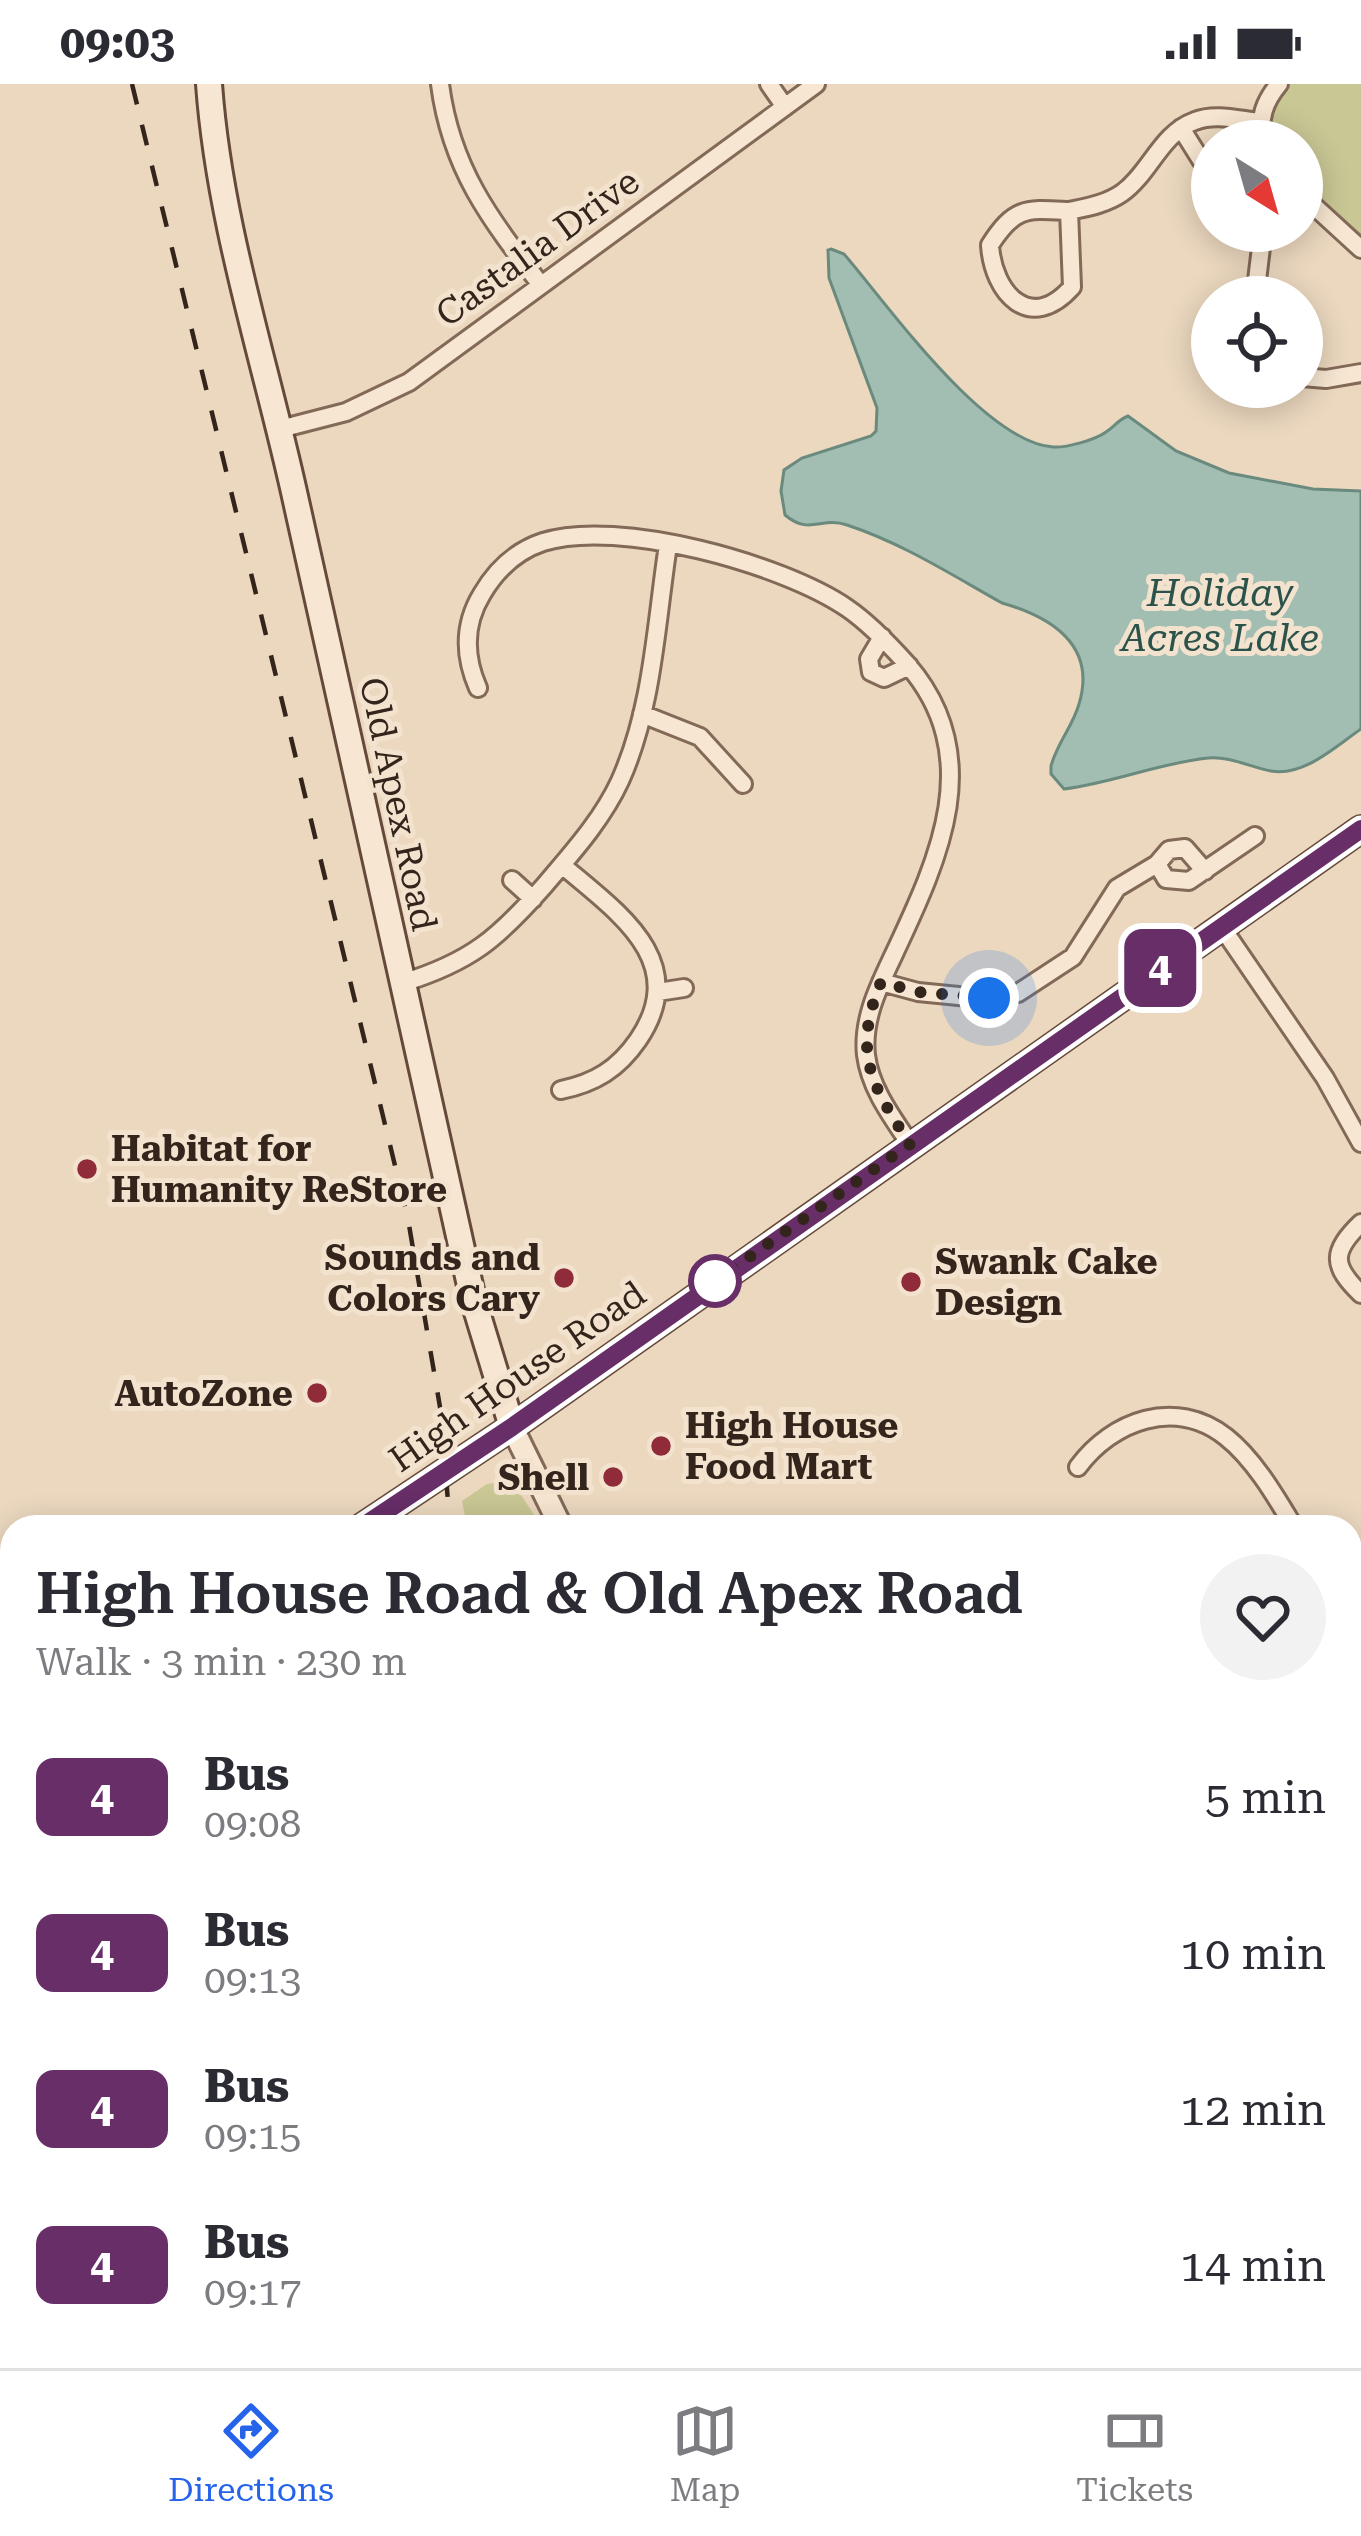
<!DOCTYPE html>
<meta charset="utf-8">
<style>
body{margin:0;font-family:"Roboto Serif",serif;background:#f2f2f3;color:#2b2b33;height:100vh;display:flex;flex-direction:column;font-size:45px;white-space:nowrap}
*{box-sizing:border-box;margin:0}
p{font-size:39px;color:#7c7c81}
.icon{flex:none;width:66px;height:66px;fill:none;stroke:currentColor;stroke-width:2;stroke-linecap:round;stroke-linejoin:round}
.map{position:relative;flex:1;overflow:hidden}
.details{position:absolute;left:0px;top:1431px;width:1362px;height:855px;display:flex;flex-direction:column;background:#fff;border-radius:36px 36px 0 0;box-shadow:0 6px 30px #0003}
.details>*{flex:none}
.badge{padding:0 24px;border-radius:18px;font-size:42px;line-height:78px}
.needle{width:78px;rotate:143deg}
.tools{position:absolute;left:1191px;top:36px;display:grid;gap:24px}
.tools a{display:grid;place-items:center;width:132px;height:132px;border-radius:50%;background:#fff;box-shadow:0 6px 30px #0003;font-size:60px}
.you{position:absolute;width:60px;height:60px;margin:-30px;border:9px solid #fff;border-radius:50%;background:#1a73e8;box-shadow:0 0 0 18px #1a73e833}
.map>.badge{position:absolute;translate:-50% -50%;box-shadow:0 0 0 6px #fff}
.round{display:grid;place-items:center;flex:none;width:126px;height:126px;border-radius:63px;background:#f2f2f3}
.headline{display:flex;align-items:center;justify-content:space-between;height:204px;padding:0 36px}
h1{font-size:57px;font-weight:600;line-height:90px}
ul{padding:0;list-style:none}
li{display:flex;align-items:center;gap:36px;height:156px;padding:0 36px}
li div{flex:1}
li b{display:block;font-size:45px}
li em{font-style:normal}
li .badge{min-width:132px;font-weight:700;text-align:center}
.status{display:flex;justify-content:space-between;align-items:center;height:84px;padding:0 60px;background:#fff;direction:ltr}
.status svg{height:33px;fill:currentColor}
.tab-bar{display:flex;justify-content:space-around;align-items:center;height:168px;border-top:3px solid #e1e1e2;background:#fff;font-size:33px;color:#7c7c81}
.tab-bar a{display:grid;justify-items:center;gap:6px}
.tab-bar .on{color:#2563eb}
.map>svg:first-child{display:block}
.green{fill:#c9c794}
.water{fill:#a2bdb1;stroke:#6a8a7e;stroke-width:3}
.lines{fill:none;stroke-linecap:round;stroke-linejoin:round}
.stream{stroke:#6a8a7e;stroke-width:4.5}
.minor-casing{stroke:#836958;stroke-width:22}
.tertiary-casing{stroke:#836958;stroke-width:27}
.secondary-casing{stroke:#654a3b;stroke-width:30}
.minor{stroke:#f7e6d1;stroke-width:16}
.tertiary{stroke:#f7e6d1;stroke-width:21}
.secondary{stroke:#f7e6d1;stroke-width:24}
.rail{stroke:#33241c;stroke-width:4.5;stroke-dasharray:21 21;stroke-linecap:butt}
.line-casing{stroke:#fff;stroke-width:27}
.line{stroke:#672e68;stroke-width:18}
.walk{stroke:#33241c;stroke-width:12;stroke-dasharray:0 21.6}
.poi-dot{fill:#902b3a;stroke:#f3e3ce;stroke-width:4.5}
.stop-dot{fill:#fff;stroke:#672e68;stroke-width:6}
.labels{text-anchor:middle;stroke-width:10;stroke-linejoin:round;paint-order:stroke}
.street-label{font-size:36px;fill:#33241c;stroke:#f3e3ce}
.poi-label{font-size:36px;font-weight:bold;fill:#33241c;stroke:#f3e3ce;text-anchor:start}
.water-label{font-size:39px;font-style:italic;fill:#2c534b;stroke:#f3e3ce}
</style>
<div class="status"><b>09:03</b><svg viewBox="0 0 49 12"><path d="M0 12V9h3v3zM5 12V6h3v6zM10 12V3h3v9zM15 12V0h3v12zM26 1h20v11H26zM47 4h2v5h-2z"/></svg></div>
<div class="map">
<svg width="1361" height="2284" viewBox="0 0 1361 2284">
<rect width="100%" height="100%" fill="#ecd8bf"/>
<path class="green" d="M1285 0H1361V157L1302 102V57H1269L1268 25Z
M512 1397 542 1443H467L462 1417 487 1400Z"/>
<path class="water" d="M831 165 844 170C888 221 984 358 1053 363 1066 364 1095 356 1106 348 1115 342 1118 336 1128 332L1176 367 1229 389 1313 405 1361 407V645C1336 662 1304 693 1271 687 1250 683 1230 672 1208 674 1159 679 1113 699 1064 705L1051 690V682C1057 659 1073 642 1079 620 1097 561 1051 533 1002 519 952 491 902 459 847 441 821 432 810 452 785 431L781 407 784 386 802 374 871 352 876 347 877 324 829 194 828 166Z"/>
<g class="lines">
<path class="stream" d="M1350 1827 1361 1824"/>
<g class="minor-casing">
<path id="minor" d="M440 0C451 85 490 135 541 201
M769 0 785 23
M1181 44 1201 76 1212 86
M1262 57C1259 34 1264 18 1279 0
M1302 111 1361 165
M1069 127C1027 125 1015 122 990 161 993 209 1030 250 1072 203L1069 127C1088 123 1106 120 1122 109 1150 89 1161 49 1195 37 1215 29 1239 36 1260 38
M1255 213 1263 147
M1302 293 1326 295 1361 289
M280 345 346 328 409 298 816 0
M882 553 869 575 871 588 884 594 909 582
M478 604C464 572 463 541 482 510 496 486 516 467 543 458 618 434 783 480 847 524 869 539 889 560 907 580 987 672 939 774 895 868 880 900 862 934 866 971 870 1004 892 1033 910 1060
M642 630 700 653 743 700
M1157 780 1166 795 1189 797 1255 752
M512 796 533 815
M1221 842 1325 994 1361 1059
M881 898 918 908 989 915 1018 909 1073 873 1117 804 1157 780 1169 766 1185 764 1205 787
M402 899C471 878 498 854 544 802 572 769 602 736 620 697 653 624 656 539 668 461
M658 908 684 904
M561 1006C595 999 618 985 638 956 692 877 617 828 562 781
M1361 1139C1331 1168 1332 1182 1361 1210
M1078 1383C1112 1337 1175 1313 1226 1353 1254 1375 1276 1413 1294 1443
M1350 1517 1361 1514
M0 1945 12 1935
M1350 1964 1361 1963
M0 2065 12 2070
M755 2274 768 2284
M1186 2274 1207 2284
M2 2284 12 2262
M987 2284 1022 2274"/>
</g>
<g class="tertiary-casing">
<path id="tertiary" d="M512 1343 561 1443
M406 2284 413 2274"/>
</g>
<g class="secondary-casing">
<path id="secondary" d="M209 0C219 139 264 273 294 408 353 678 413 947 473 1215L512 1343
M362 1443 512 1343 1361 745
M0 1681 12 1672
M0 1715 12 1706"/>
</g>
<use href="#minor" class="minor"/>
<use href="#tertiary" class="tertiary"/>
<use href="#secondary" class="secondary"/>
<path class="rail" d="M132 0 408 1135 441 1329 450 1443
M323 2284 327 2274"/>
</g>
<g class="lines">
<g class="line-casing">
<path id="line" d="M362 1443 512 1343 1361 745"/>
</g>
<use href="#line" class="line"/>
<path class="walk" d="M715 1197 910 1060C871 1001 852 968 881 898L918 908 989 914"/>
</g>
<g class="poi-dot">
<circle cx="87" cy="1085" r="12"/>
<circle cx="564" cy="1194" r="12"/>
<circle cx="911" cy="1198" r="12"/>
<circle cx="317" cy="1309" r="12"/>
<circle cx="661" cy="1362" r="12"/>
<circle cx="613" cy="1393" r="12"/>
</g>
<circle class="stop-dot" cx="715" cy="1197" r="24"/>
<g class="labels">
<g class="street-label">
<text transform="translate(537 163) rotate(-36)" y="13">Castalia Drive</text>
<text transform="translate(399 720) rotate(78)" y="13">Old Apex Road</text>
<text transform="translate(517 1292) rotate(-35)" y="13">High House Road</text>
</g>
<g class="poi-label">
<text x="111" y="1077">Habitat for<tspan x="111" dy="41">Humanity ReStore</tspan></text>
<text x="540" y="1186" text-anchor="end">Sounds and<tspan x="540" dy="41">Colors Cary</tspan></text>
<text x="935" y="1190">Swank Cake<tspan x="935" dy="41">Design</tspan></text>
<text x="293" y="1322" text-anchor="end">AutoZone</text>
<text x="685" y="1354">High House<tspan x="685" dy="41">Food Mart</tspan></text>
<text x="589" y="1406" text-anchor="end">Shell</text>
</g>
<g class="water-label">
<text x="1220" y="522">Holiday<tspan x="1220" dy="45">Acres Lake</tspan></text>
</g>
</g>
</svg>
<div class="tools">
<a><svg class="needle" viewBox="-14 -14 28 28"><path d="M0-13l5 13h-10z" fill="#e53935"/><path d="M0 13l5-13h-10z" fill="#7c7c81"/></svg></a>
<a><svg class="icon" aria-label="locate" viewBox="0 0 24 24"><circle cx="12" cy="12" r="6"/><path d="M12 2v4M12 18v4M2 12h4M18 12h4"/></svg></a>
</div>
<div class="you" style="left:989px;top:914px"></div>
<b class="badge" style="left:1160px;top:884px;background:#672e68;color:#fff">4</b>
<section class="details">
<div class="headline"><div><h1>High House Road &amp; Old Apex Road</h1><p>Walk · 3 min · 230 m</p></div><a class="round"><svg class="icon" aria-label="heart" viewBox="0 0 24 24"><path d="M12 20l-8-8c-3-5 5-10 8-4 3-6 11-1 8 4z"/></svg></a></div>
<ul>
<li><span class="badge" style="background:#672e68;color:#fff">4</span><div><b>Bus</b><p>09:08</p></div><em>5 min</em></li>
<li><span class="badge" style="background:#672e68;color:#fff">4</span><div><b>Bus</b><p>09:13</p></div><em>10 min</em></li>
<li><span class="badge" style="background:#672e68;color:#fff">4</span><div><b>Bus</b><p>09:15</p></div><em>12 min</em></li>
<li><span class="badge" style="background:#672e68;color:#fff">4</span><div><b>Bus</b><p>09:17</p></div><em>14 min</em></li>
</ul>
</section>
</div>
<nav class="tab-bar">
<a class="on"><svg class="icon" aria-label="directions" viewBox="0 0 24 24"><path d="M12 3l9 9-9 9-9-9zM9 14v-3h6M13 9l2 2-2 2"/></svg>Directions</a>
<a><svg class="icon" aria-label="map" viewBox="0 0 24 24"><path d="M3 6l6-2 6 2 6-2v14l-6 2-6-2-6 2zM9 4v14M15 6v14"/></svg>Map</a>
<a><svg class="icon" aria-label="tickets" viewBox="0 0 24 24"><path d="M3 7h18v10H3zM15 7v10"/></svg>Tickets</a>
</nav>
